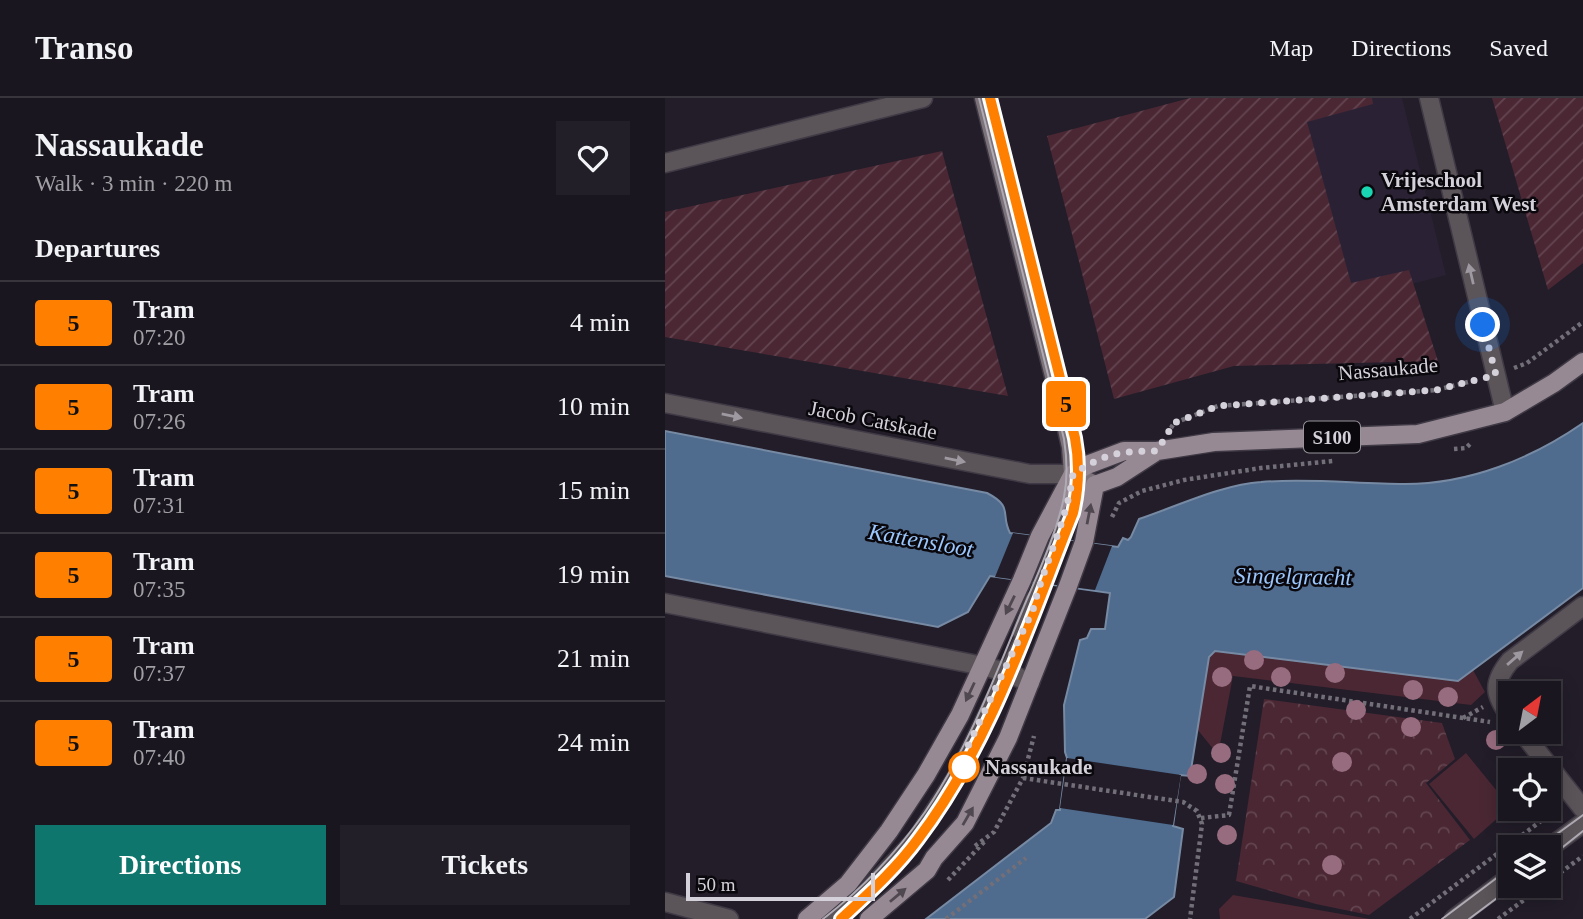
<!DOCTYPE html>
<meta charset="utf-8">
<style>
body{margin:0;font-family:"Times New Roman",serif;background:#231f28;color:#f1f3f6;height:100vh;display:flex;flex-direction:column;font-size:26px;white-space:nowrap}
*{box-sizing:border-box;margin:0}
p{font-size:23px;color:#9f9fa4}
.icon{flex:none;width:38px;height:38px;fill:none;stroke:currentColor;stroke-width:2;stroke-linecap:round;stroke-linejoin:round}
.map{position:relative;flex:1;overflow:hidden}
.sheet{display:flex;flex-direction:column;background:#1a161f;width:665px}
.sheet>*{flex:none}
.badge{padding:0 14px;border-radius:5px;font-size:24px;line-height:46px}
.needle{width:46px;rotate:32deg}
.fabs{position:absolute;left:833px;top:583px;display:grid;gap:14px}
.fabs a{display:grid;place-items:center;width:63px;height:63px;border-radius:0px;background:#1a161f;box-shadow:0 4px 18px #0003,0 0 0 2px #38353d;font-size:35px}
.scale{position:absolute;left:21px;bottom:18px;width:189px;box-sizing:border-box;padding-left:7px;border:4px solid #d5d1da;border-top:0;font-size:19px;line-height:24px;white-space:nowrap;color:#d5d1da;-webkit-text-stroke:5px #0b080d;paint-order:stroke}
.you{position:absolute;width:35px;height:35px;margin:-18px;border:5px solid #fff;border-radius:50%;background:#1a73e8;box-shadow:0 0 0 10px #1a73e833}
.map>.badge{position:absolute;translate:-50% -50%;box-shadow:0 0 0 4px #fff}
h2{padding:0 35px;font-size:26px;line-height:63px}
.round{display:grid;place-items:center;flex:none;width:74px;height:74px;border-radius:0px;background:#231f28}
.overview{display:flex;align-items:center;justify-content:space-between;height:119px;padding:0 35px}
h1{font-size:33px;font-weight:800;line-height:52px}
.button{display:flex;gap:14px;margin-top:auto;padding:14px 35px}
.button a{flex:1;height:80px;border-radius:0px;background:#0f766e;color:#fff;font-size:28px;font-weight:800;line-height:80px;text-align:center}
.button a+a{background:#231f28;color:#f1f3f6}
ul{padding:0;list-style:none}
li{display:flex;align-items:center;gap:21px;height:84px;padding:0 35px;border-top:2px solid #38353d}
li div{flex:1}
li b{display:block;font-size:26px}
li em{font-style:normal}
li .badge{min-width:77px;font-weight:700;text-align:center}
header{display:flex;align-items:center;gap:42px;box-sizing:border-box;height:98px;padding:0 35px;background:#1a161f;border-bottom:2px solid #38353d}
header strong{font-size:33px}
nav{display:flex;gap:38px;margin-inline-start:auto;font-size:24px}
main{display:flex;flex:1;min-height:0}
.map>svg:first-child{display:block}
.built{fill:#2a2234}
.grass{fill:#4a2733}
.forest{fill:url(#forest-crowns)}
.garden{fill:url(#garden-furrows)}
.water{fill:#4f6b8d;stroke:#778aa4;stroke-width:2}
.pier{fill:#221d29}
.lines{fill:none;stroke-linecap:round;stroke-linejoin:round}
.lane-casing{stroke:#3f3a45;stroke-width:13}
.street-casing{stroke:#3f3a45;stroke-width:21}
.secondary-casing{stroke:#3f3a45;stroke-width:21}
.primary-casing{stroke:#3f3a45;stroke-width:21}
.path{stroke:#736f79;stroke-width:4.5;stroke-dasharray:3.5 3.5;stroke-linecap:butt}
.lane{stroke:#5b5459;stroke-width:10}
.street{stroke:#5b5459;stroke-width:18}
.secondary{stroke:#7c727a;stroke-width:18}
.primary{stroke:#968993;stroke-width:18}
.tram{stroke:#afabb5;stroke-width:2}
.tree{fill:#986c7f}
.oneway{fill:#9e99a0}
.oneway2{fill:#504850}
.line-casing{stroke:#fff;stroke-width:16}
.line{stroke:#ff7f00;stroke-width:10}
.walk{stroke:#d5d1da;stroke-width:7;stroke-dasharray:0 12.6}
.poi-dot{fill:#1ad5b2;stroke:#0b080d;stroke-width:2.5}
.stop-dot{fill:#fff;stroke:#ff7f00;stroke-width:3.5}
.labels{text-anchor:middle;stroke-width:5;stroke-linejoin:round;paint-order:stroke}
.shield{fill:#0b080d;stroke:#98959c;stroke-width:2}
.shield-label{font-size:19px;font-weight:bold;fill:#d5d1da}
.poi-label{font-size:21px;font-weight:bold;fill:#d5d1da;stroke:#0b080d;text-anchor:start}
.street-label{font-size:21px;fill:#d5d1da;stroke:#0b080d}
.stop-label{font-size:21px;font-weight:bold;fill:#d5d1da;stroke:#0b080d;text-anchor:start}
.water-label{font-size:23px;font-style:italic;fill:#99c7fe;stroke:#0b080d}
</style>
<header>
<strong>Transo</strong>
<nav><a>Map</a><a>Directions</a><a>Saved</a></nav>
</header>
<main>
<section class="sheet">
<div class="overview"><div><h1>Nassaukade</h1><p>Walk · 3 min · 220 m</p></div><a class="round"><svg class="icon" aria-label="heart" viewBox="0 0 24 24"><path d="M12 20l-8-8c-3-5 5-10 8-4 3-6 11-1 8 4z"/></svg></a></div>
<h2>Departures</h2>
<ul>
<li><span class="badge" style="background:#ff7f00;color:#111">5</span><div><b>Tram</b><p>07:20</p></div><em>4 min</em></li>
<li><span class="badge" style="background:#ff7f00;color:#111">5</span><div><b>Tram</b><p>07:26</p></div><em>10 min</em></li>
<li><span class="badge" style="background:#ff7f00;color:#111">5</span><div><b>Tram</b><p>07:31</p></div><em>15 min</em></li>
<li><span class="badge" style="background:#ff7f00;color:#111">5</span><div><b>Tram</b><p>07:35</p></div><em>19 min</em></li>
<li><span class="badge" style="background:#ff7f00;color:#111">5</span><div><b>Tram</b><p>07:37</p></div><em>21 min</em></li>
<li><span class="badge" style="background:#ff7f00;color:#111">5</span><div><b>Tram</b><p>07:40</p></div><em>24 min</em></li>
</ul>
<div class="button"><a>Directions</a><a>Tickets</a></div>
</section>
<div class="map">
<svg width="918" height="821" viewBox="0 0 918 821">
<defs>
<pattern id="forest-crowns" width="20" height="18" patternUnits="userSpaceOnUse" patternTransform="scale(1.75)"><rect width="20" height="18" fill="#4a2733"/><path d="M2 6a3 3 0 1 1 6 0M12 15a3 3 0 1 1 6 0" fill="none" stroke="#634550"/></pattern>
<pattern id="garden-furrows" width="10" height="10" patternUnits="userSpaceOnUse" patternTransform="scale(1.75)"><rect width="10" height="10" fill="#4a2733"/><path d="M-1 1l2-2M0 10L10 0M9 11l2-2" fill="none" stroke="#634550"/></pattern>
</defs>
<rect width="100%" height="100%" fill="#221d29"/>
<path class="built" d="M672 0H737L781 177 670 206 623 12Z"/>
<path class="grass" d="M550 553 793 583 808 572 820 594 806 607 568 578 553 657 532 631 544 559Z
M801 655 845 709 809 741 764 686Z
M568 797 705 821H555L554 811Z"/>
<path class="forest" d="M599 601 777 625 790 661 761 685 805 742 704 817 651 806 571 783Z"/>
<path class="garden" d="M525 0H707L708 6 642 24 686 185 744 172 773 263 569 268 449 301 382 38Z
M827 0H918V165L883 192Z
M277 53 343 298 0 239V114Z"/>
<path class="water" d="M918 325V490L793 583 550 553 544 559 525 678 515 677 508 728 518 731 509 799 480 821H261L386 725 391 712H395L402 660 400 654 399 607 415 542 422 540 426 531H440L445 495 325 478 303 514 273 529 0 478V333L322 395C349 409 335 416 345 435L453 449 458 440 463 442 466 439 474 421C510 409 559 386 596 384 644 380 692 386 740 386 804 386 866 361 918 325Z"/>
<path class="pier" d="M348 435 447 448 430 492 330 479Z
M402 660 516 677 508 727 395 710Z"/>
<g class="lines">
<g class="lane-casing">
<path id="lane" d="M353 535 366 500
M166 821 190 801 249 738 291 673 361 528 374 485 402 412 406 392"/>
</g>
<g class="street-casing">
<path id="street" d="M764 0 840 314
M0 65 258 0
M0 305 365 376H408
M0 505 318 568 344 575 365 585
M845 618C829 597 827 585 845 563L918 508
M857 634 918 711
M884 750 918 725
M0 804 64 821
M789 821 845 779"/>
</g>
<g class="secondary-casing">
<path id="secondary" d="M319 0 399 318 406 349 408 376 430 387"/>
</g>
<g class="primary-casing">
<path id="primary" d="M142 821 183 786 224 733 261 677 295 617 357 482 375 438 408 376 422 367 459 353H492L549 344 753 336 840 314 889 285 918 264
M204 821 262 772 269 760 300 725 343 640 403 488 419 444 430 387 452 379 492 353"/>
</g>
<path class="path" d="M849 270 862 265 918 224
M506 330 509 325 553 308 771 292 811 282
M789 351 801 350 806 345
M447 419 454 405 477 393 519 382 596 370 668 363
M798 620 818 609
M358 680 518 704 532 713 537 726 525 821
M536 720 564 717 585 588 825 624
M310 748 329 734 358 680 369 638
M283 782 320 743
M884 783 918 758
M281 821 361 760
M745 821 892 711
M833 821 878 788"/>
<use href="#lane" class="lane"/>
<use href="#street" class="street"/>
<use href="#secondary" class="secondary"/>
<use href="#primary" class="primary"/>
<path class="tram" d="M874 749 918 717
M884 760 918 733
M158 821C197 791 232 754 260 714 302 652 329 581 357 513 372 477 391 438 399 399 403 379 402 360 399 341L314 0
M176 821 236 763 270 718 299 669 331 603 408 415 414 372 407 330
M777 821 845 770
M804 821 848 788"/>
</g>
<g class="tree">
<circle cx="589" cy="562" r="10"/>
<circle cx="670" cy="575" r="10"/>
<circle cx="557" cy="579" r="10"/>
<circle cx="616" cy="579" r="10"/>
<circle cx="748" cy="592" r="10"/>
<circle cx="783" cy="599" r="10"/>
<circle cx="691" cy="612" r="10"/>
<circle cx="746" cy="629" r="10"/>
<circle cx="831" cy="642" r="10"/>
<circle cx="556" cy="655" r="10"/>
<circle cx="677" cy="664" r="10"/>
<circle cx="532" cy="676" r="10"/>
<circle cx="560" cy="686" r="10"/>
<circle cx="562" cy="737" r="10"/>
<circle cx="667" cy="767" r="10"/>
</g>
<defs><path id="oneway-solid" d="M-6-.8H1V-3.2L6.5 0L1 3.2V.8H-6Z" transform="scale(1.75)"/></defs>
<g class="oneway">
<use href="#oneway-solid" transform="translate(806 176) rotate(-103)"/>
<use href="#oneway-solid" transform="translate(67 318) rotate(11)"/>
<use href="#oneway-solid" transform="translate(290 362) rotate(11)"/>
<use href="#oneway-solid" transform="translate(850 560) rotate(-41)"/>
</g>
<g class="oneway2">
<use href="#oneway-solid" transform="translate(424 416) rotate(-79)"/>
<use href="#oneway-solid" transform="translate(345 507) rotate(116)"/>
<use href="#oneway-solid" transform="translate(305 594) rotate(115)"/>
<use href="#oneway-solid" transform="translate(303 718) rotate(-60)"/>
<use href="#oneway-solid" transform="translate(233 797) rotate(-40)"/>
</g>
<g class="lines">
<g class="line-casing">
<path id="line" d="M176 821C203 796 231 771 253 741 326 645 364 525 408 415 414 389 415 366 410 340L325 0"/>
</g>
<use href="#line" class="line"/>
<path class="walk" d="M299 669 291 673 368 512C379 466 402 423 408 376 441 355 454 353 492 353L509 325 553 308 771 292 831 277 818 227"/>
</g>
<circle class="poi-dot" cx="702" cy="94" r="7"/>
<circle class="stop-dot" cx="299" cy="669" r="14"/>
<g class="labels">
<rect class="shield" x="639" y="323.5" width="56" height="31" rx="5"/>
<g class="shield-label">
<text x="667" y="346">S100</text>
</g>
<g class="poi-label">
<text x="716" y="89">Vrijeschool<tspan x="716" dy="24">Amsterdam West</tspan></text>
</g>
<g class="street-label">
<text transform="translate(723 271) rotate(-5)" y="7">Nassaukade</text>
<text transform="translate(208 322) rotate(11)" y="7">Jacob Catskade</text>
</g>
<g class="stop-label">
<text x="320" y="676">Nassaukade</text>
</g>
<g class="water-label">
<text transform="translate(256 442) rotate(10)" y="8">Kattensloot</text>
<text transform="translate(628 478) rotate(1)" y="8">Singelgracht</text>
</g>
</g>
</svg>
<div class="fabs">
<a><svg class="needle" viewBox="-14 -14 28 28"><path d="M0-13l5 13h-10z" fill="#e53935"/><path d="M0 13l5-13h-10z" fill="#9f9fa4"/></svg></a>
<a><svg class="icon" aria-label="locate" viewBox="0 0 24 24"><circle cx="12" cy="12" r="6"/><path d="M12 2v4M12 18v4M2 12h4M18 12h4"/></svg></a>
<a><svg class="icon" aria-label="layers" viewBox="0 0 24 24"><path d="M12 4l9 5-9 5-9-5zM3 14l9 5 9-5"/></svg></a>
</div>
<div class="scale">50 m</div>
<div class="you" style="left:818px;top:227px"></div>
<b class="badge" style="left:401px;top:306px;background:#ff7f00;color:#111">5</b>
</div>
</main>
